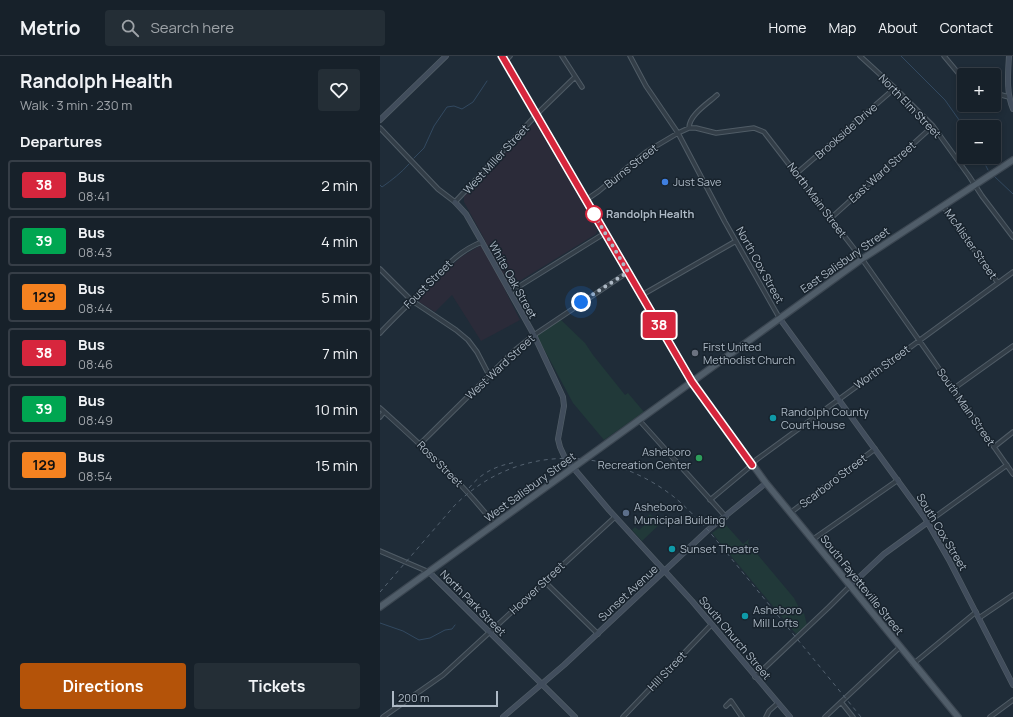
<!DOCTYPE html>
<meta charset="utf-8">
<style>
body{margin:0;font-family:Manrope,sans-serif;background:#242e36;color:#f1f3f6;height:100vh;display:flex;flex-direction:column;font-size:15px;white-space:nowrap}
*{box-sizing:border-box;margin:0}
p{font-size:13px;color:#9ea3a8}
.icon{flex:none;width:22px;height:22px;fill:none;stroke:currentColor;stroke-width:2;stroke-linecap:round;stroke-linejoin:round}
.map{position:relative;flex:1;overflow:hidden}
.details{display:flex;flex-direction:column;background:#17212a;width:380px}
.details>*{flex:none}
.badge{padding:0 8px;border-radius:3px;font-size:14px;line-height:26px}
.fabs{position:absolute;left:577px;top:12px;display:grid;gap:8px}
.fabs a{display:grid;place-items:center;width:44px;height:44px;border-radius:4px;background:#17212a;box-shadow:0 2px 6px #0003,0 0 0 1px #363e47;font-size:20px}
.scale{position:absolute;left:12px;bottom:10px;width:106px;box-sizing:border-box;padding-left:4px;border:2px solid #adb9c5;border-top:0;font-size:11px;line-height:14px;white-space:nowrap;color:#adb9c5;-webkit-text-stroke:3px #18232d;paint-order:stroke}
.you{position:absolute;width:20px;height:20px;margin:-10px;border:3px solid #fff;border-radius:50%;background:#1a73e8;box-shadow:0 0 0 6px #1a73e833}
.map>.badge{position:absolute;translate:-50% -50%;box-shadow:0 0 0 2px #fff}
h2{padding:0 20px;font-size:15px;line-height:36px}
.round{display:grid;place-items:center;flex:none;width:42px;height:42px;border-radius:4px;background:#242e36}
.headline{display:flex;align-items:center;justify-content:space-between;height:68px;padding:0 20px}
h1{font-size:19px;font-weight:700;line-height:30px}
.primary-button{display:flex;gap:8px;margin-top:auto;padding:8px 20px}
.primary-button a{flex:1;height:46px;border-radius:4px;background:#b45309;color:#fff;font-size:16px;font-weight:700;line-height:46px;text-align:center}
.primary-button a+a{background:#242e36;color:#f1f3f6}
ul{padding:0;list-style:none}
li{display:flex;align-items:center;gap:12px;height:50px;margin:0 8px 6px;padding:0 12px;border:2px solid #363e47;border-radius:4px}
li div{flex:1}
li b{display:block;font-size:15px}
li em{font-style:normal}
li .badge{min-width:44px;font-weight:700;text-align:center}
header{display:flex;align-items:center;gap:24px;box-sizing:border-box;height:56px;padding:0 20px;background:#17212a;border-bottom:1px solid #363e47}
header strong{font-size:19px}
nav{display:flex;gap:22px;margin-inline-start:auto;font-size:14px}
.search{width:280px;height:36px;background:#242e36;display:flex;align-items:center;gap:10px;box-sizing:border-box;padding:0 14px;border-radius:4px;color:#9ea3a8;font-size:15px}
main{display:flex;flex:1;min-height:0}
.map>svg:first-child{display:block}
.medical{fill:#2b2b39}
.green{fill:#213939}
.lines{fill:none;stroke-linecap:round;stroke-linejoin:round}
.stream{stroke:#324960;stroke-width:1}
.street-casing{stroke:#505c66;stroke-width:5.5}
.secondary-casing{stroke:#505c66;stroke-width:6}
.primary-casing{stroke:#3c4752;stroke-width:8}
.street{stroke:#333e48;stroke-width:3.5}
.secondary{stroke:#414d5c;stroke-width:4.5}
.primary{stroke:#505d69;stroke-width:5.5}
.rail{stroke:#546270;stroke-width:1;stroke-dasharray:4 4;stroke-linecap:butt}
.line-casing{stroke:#fff;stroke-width:9}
.line{stroke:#d7263d;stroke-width:6}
.walk{stroke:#adb9c5;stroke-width:4;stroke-dasharray:0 7.2}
.shop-dot{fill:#3f7fe0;stroke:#18232d;stroke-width:1.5}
.stop-dot{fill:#fff;stroke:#d7263d;stroke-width:2}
.worship-dot{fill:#6b7280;stroke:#18232d;stroke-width:1.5}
.culture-dot{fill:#0f9aa8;stroke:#18232d;stroke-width:1.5}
.leisure-dot{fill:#2e9e5b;stroke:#18232d;stroke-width:1.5}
.service-dot{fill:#5c6f8a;stroke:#18232d;stroke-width:1.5}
.labels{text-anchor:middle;stroke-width:3;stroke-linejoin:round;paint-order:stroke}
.street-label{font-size:11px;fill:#adb9c5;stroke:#18232d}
.poi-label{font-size:11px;fill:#adb9c5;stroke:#18232d;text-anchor:start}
.stop-label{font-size:11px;font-weight:bold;fill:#adb9c5;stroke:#18232d;text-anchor:start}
</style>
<header>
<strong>Metrio</strong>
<div class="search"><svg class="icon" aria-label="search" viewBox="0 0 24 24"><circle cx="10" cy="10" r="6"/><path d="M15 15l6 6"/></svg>Search here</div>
<nav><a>Home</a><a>Map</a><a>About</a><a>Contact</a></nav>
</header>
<main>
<section class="details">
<div class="headline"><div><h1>Randolph Health</h1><p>Walk · 3 min · 230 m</p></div><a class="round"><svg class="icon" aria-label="heart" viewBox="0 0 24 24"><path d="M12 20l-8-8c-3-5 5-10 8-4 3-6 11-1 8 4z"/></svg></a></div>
<h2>Departures</h2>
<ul>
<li><span class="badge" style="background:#d7263d;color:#fff">38</span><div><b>Bus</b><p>08:41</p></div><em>2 min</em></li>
<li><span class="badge" style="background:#00a651;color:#fff">39</span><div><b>Bus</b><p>08:43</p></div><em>4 min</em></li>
<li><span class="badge" style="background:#f58220;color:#111">129</span><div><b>Bus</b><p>08:44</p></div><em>5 min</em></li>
<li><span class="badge" style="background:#d7263d;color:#fff">38</span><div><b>Bus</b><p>08:46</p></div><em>7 min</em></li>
<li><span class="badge" style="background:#00a651;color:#fff">39</span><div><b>Bus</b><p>08:49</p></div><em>10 min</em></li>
<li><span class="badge" style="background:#f58220;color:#111">129</span><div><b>Bus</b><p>08:54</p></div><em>15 min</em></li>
</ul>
<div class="primary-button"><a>Directions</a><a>Tickets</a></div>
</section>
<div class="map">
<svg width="633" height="661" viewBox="0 0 633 661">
<rect width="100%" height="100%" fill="#1f2c38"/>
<path class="medical" d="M153 68H156L218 173 216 178 125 234 140 264 101 285 72 239 55 256 39 246 38 242 81 201 106 186 84 146V140Z"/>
<path class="green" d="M180 263 205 287 213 299 245 339 248 337 264 356 224 384 193 347 157 280Z
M270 458 275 463 278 462 281 467 262 485 252 474 255 471 259 474 267 467 265 463Z
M343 469H346L363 488 369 483 368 487 414 542 422 558 424 557 427 569 416 578 332 477Z"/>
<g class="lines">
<path class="stream" d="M521 0 565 44 584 71
M602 101 604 104
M34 102 44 92 54 70 67 51 74 50 82 53 93 46 107 25
M606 110 608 114
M614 120 633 138
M0 129 2 131C12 124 21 117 29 108
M0 567 23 575 39 584 50 582 65 574 72 573 75 569"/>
<g class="street-casing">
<path id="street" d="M182 0 202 31
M250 0 266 30 298 77 309 72H316L336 77 374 72 384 76 482 203 633 418
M480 0 515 32 553 70 589 120 602 140 633 181
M564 0 584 24
M125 5 130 0
M614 37 629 41
M0 72 58 133 75 146 160 55 194 22
M309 72C309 59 327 48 337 39
M417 117 515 32
M206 144 219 135 266 96 298 77 345 166 400 263
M563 150 618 227
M451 162 553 70
M0 213 31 244 76 274 88 284 97 296 109 319
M130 236 225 177
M262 239 356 185
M0 277C16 260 33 244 50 227 65 211 80 194 102 186
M573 333 633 290
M0 352C42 390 80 424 115 469
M0 361 4 356
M259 364 346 461
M40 388 134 295 154 279 248 216
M614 391 633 376
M330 444 372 409 376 404 633 216
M410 457 495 393
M548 466 627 409
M432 484 518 424
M0 495 49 516
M164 525 218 578
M599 562 633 539
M533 608 596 556
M375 621 449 551 470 530
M461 646 473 661
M346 650 351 645 362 661
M3 661 63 619 235 461
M243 661 331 569
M386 661 389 655 398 647
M445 661 520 591
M610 661 633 644"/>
</g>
<g class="secondary-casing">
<path id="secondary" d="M629 0C628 18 626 36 633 53
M0 64 66 0
M75 146 86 158 102 186 154 279 183 341 184 350 178 383 180 391 185 402 229 454 312 545 410 661
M400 263 545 462 569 504 633 629
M49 516 195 661
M470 530 504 498 548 466
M123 661 184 609 328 474 386 427"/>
</g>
<g class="primary-casing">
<path id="primary" d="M121 0 312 326 386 427 578 661
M0 551 482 203 633 104"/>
</g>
<use href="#street" class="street"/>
<use href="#secondary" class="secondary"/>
<use href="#primary" class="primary"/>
<path class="rail" d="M89 432C102 416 116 410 136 406
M0 536 75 449C134 391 219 388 286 435 302 446 315 461 328 474L481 661"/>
</g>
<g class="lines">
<g class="line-casing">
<path id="line" d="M122 0 312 326 372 409"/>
</g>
<use href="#line" class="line"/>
<path class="walk" d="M201 246 248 216 214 158"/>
</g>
<circle class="shop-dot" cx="285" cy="126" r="4"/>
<circle class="stop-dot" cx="214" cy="158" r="8"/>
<circle class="worship-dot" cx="315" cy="297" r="4"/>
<g class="culture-dot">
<circle cx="393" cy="362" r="4"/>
<circle cx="292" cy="493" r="4"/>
<circle cx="365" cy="560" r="4"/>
</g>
<circle class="leisure-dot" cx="319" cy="402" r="4"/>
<circle class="service-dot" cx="246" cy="457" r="4"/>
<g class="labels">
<g class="street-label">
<text transform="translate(530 50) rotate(46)" y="4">North Elm Street</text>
<text transform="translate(466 75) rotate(-41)" y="4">Brookside Drive</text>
<text transform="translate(116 103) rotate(-47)" y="4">West Miller Street</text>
<text transform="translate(251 110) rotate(-38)" y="4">Burns Street</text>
<text transform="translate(502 116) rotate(-42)" y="4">East Ward Street</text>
<text transform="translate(437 144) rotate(53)" y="4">North Main Street</text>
<text transform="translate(591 188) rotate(55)" y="4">McAlister Street</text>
<text transform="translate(465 204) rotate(-35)" y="4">East Salisbury Street</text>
<text transform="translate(380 209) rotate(61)" y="4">North Cox Street</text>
<text transform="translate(133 224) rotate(61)" y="4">White Oak Street</text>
<text transform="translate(48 228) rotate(-45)" y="4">Foust Street</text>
<text transform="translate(120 311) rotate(-43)" y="4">West Ward Street</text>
<text transform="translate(502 311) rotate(-36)" y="4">Worth Street</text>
<text transform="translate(586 351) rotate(55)" y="4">South Main Street</text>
<text transform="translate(60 408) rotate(45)" y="4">Ross Street</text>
<text transform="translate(453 425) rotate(-37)" y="4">Scarboro Street</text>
<text transform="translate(150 431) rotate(-36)" y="4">West Salisbury Street</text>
<text transform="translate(562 476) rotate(59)" y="4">South Cox Street</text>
<text transform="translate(482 529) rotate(51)" y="4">South Fayetteville Street</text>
<text transform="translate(157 532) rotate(-43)" y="4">Hoover Street</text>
<text transform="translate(248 537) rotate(-43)" y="4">Sunset Avenue</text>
<text transform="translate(93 547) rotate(45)" y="4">North Park Street</text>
<text transform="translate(355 582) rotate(50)" y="4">South Church Street</text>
<text transform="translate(287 615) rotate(-46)" y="4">Hill Street</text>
</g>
<g class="poi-label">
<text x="293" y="130">Just Save</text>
<text x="323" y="295">First United<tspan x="323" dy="13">Methodist Church</tspan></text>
<text x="401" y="360">Randolph County<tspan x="401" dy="13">Court House</tspan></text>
<text x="311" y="400" text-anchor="end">Asheboro<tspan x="311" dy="13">Recreation Center</tspan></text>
<text x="254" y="455">Asheboro<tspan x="254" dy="13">Municipal Building</tspan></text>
<text x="300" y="497">Sunset Theatre</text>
<text x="373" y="558">Asheboro<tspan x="373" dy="13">Mill Lofts</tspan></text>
</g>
<g class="stop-label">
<text x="226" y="162">Randolph Health</text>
</g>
</g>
</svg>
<div class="fabs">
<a>+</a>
<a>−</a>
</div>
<div class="scale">200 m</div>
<div class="you" style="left:201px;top:246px"></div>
<b class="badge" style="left:279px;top:269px;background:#d7263d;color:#fff">38</b>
</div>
</main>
